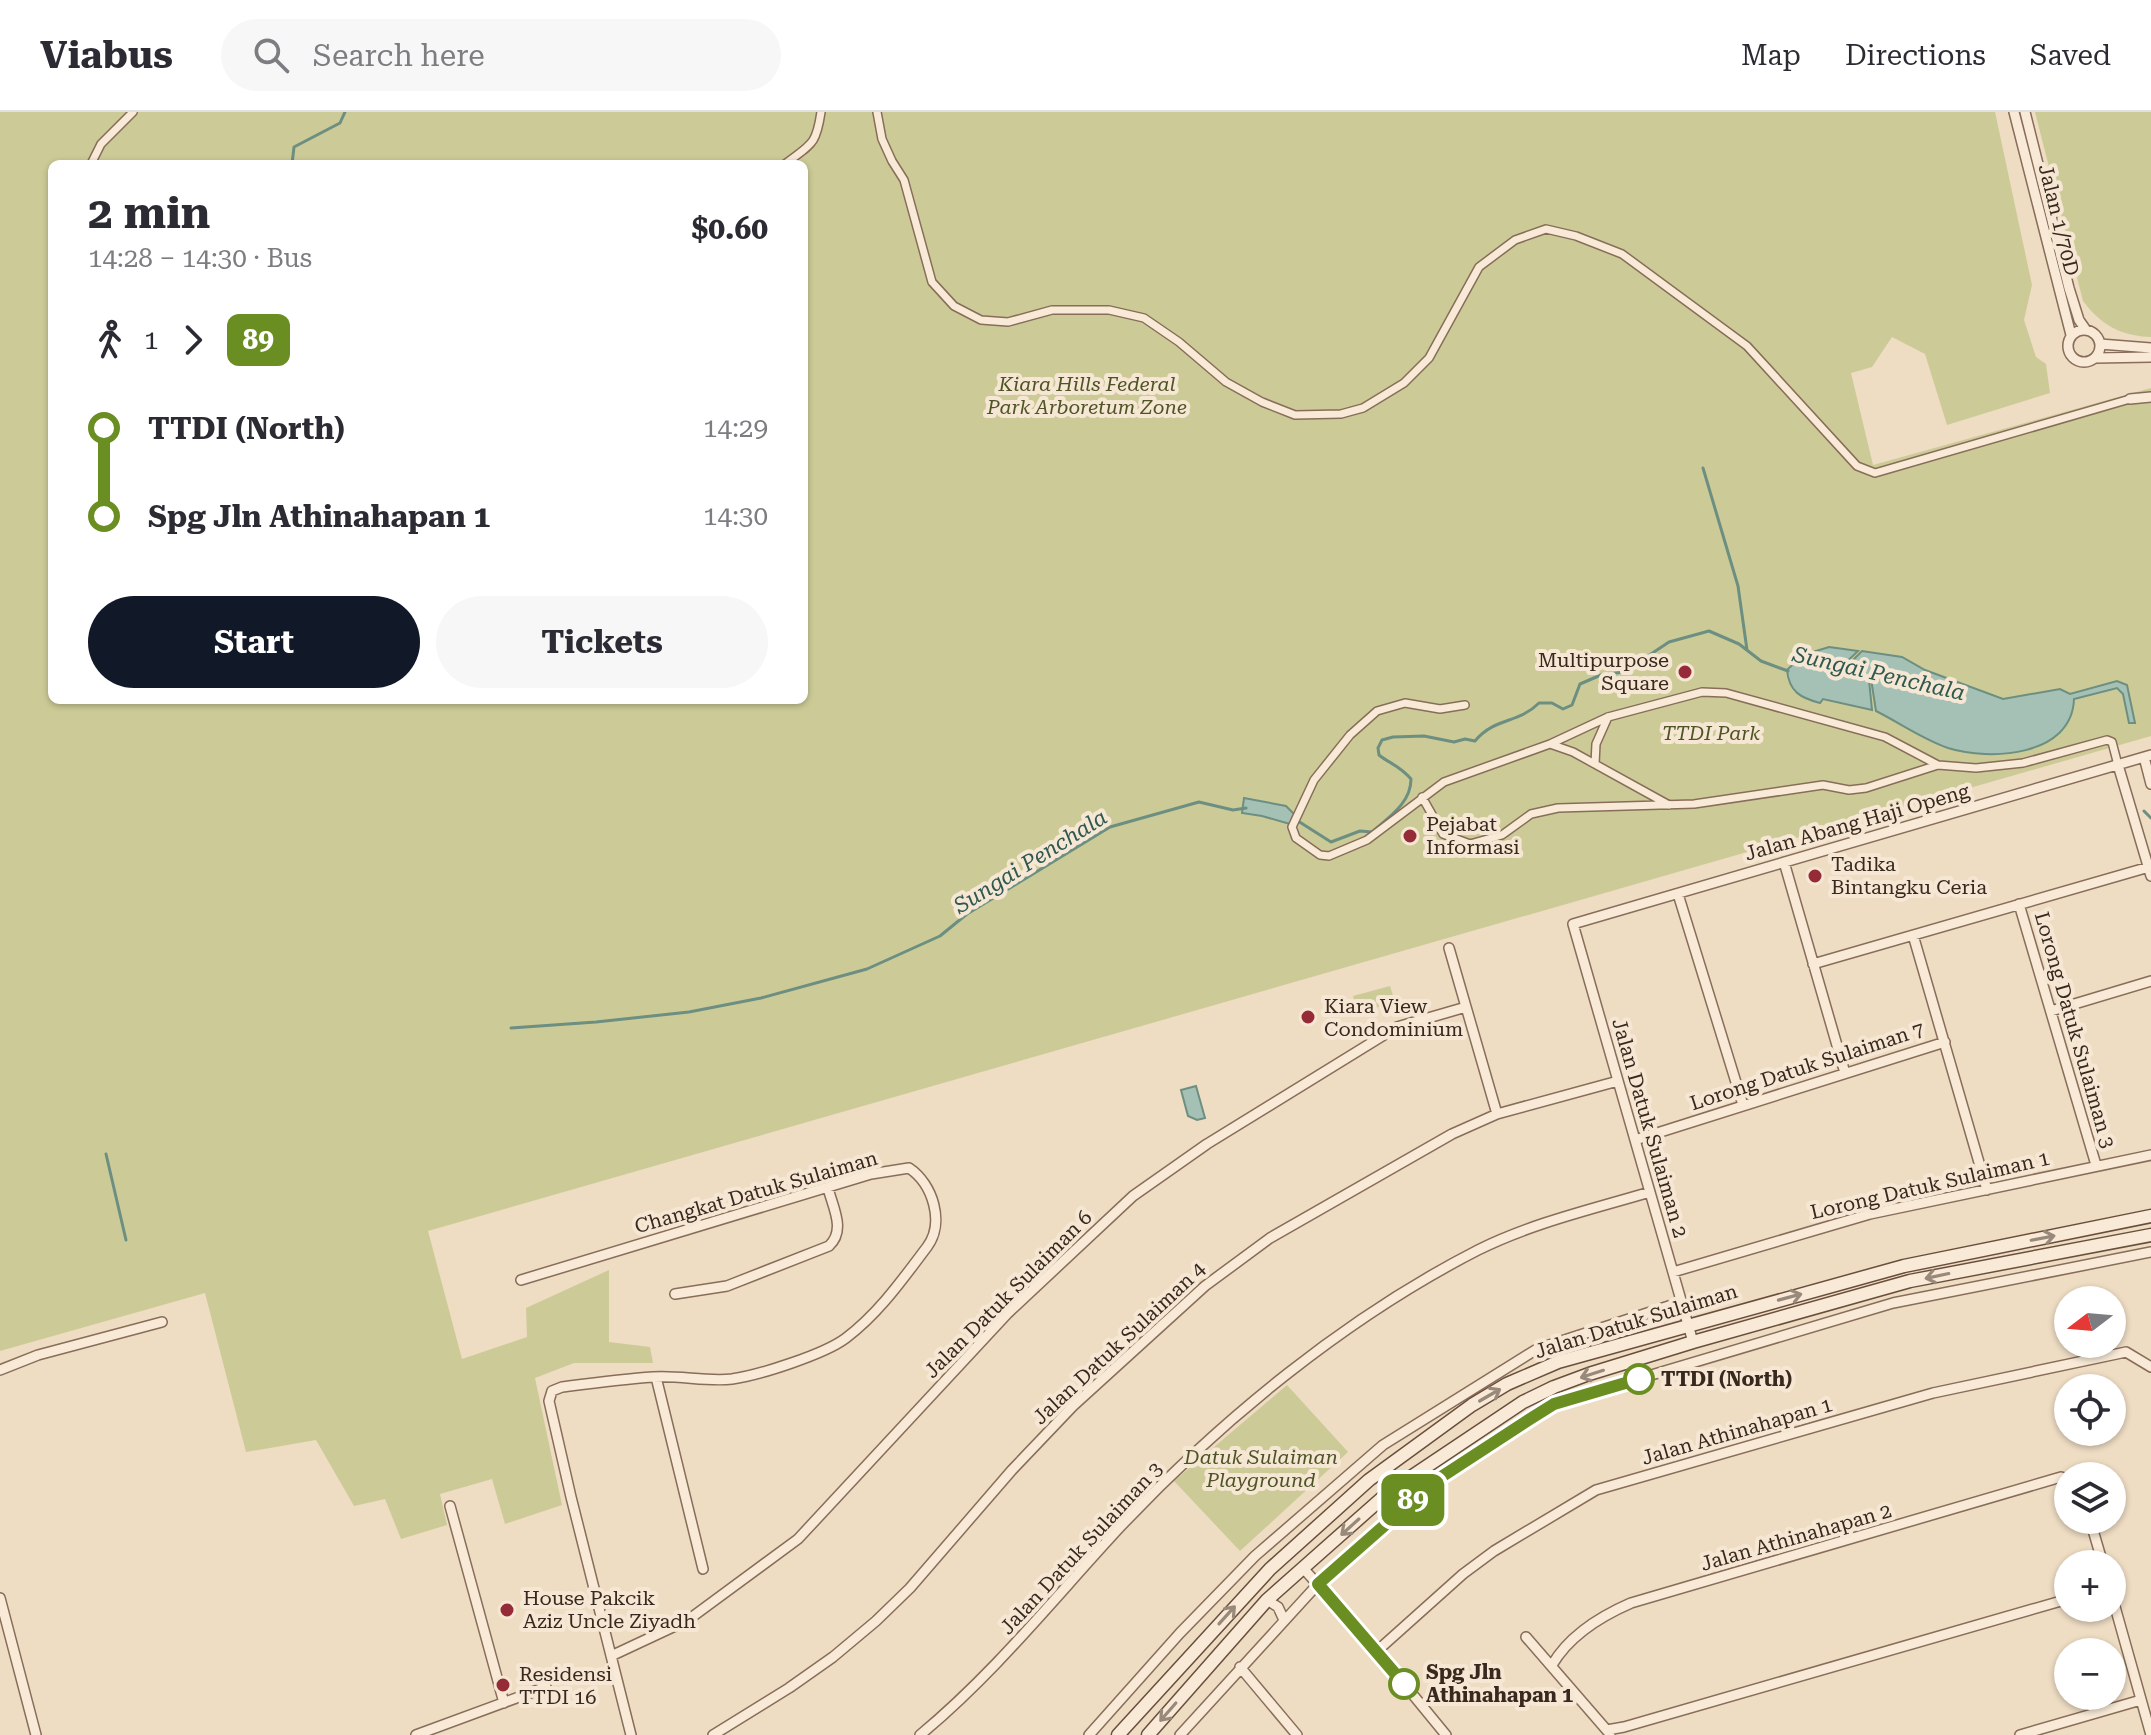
<!DOCTYPE html>
<meta charset="utf-8">
<style>
body{margin:0;font-family:"Roboto Serif",serif;background:#f7f7f7;color:#2b2b33;height:100vh;display:flex;flex-direction:column;font-size:30px;white-space:nowrap}
*{box-sizing:border-box;margin:0}
p{font-size:26px;color:#7c7c81}
.icon{flex:none;width:44px;height:44px;fill:none;stroke:currentColor;stroke-width:2;stroke-linecap:round;stroke-linejoin:round}
.map{position:relative;flex:1;overflow:hidden}
.drawer{position:absolute;left:48px;top:48px;width:760px;height:544px;display:flex;flex-direction:column;background:#fff;border-radius:12px;box-shadow:0 2px 6px #0004}
.drawer>*{flex:none}
.badge{padding:0 16px;border-radius:12px;font-size:28px;line-height:52px}
.needle{width:52px;rotate:254deg}
.controls{position:absolute;left:2054px;top:1174px;display:grid;gap:16px}
.controls a{display:grid;place-items:center;width:72px;height:72px;border-radius:50%;background:#fff;box-shadow:0 2px 6px #0004;font-size:40px}
.map>.badge{position:absolute;translate:-50% -50%;box-shadow:0 0 0 4px #fff}
.legs{display:flex;align-items:center;gap:12px;height:88px;padding:0 40px;font-size:26px}
.legs p{margin-inline-start:auto}
.headline{display:flex;align-items:center;justify-content:space-between;height:136px;padding:0 40px}
h1{font-size:44px;font-weight:700;line-height:60px}
.cta{display:flex;gap:16px;margin-top:auto;padding:16px 40px}
.cta a{flex:1;height:92px;border-radius:48px;background:#111827;color:#fff;font-size:32px;font-weight:700;line-height:92px;text-align:center}
.cta a+a{background:#f7f7f7;color:#2b2b33}
ul{padding:0 40px;list-style:none}
li{display:flex;align-items:center;gap:28px;height:88px;font-size:30px}
li i{display:grid;place-items:center;width:12px;height:100%;margin:0 10px;background:currentColor}
li i::after{content:'';width:20px;height:20px;margin:-10px;border:6px solid;border-radius:50%;background:#fff}
li p{margin-inline-start:auto}
li:first-child i{background:linear-gradient(#0000 50%,currentColor 0)}
li:last-child i{background:linear-gradient(currentColor 50%,#0000 0)}
header{display:flex;align-items:center;gap:48px;box-sizing:border-box;height:112px;padding:0 40px;background:#fff;border-bottom:2px solid #e1e1e2}
header strong{font-size:38px}
nav{display:flex;gap:44px;margin-inline-start:auto;font-size:28px}
.search{width:560px;height:72px;background:#f7f7f7;display:flex;align-items:center;gap:20px;box-sizing:border-box;padding:0 28px;border-radius:44px;color:#7c7c81;font-size:30px}
.map>svg:first-child{display:block}
.green{fill:#cccb97;fill-rule:evenodd}
.water{fill:#a5c1b5;stroke:#6c8f82;stroke-width:2}
.lines{fill:none;stroke-linecap:round;stroke-linejoin:round}
.stream{stroke:#6c8f82;stroke-width:3}
.pedestrian-casing{stroke:#886d5a;stroke-width:10}
.minor-casing{stroke:#886d5a;stroke-width:12}
.secondary-casing{stroke:#6a4e3d;stroke-width:15}
.pedestrian{stroke:#f8ead7;stroke-width:7}
.minor{stroke:#f8ead7;stroke-width:9}
.secondary{stroke:#f8ead7;stroke-width:12}
.oneway{stroke:#98897a}
.line-1-casing{stroke:#fff;stroke-width:18}
.line-1{stroke:#6b8e23;stroke-width:12}
.poi-dot{fill:#962b38;stroke:#f5e7d3;stroke-width:3}
.stop-1-dot{fill:#fff;stroke:#6b8e23;stroke-width:4}
.labels{text-anchor:middle;stroke-width:8;stroke-linejoin:round;paint-order:stroke}
.street-label{font-size:20px;fill:#38281e;stroke:#f5e7d3}
.park-label{font-size:20px;font-style:italic;fill:#4e5425;stroke:#f5e7d3}
.poi-label{font-size:20px;fill:#38281e;stroke:#f5e7d3;text-anchor:start}
.stop-label{font-size:20px;font-weight:bold;fill:#38281e;stroke:#f5e7d3;text-anchor:start}
.water-label{font-size:22px;font-style:italic;fill:#2e5850;stroke:#f5e7d3}
</style>
<header>
<strong>Viabus</strong>
<div class="search"><svg class="icon" aria-label="search" viewBox="0 0 24 24"><circle cx="10" cy="10" r="6"/><path d="M15 15l6 6"/></svg>Search here</div>
<nav><a>Map</a><a>Directions</a><a>Saved</a></nav>
</header>
<div class="map">
<svg width="2151" height="1623" viewBox="0 0 2151 1623">
<rect width="100%" height="100%" fill="#eedcc3"/>
<path class="green" d="M0 0H1995L2032 173 2024 208 2036 245 2046 252 2050 281 1947 313 1925 242 1892 225 1872 255 1851 261 1873 353 2151 276V624L428 1119 462 1247 527 1225 526 1196 609 1158V1230L650 1235 653 1251H574L535 1266 562 1393 505 1412 492 1367 440 1382 447 1413 401 1427 385 1387 354 1394 316 1328 246 1340 205 1181 0 1239ZM52 52H804V588H52Z
M2035 0H2151V225C2121 224 2101 213 2083 189Z
M1390 874 1395 890 1358 901 1353 884Z
M1287 1273 1348 1340 1240 1439 1174 1369Z"/>
<path class="water" d="M1829 535 1858 539 1835 561 1837 564 1862 539 1902 545 1925 558 2003 587 2060 577 2070 582 2117 569 2127 573 2135 611H2129L2123 582 2117 576 2074 587C2072 645 1989 649 1948 636 1922 627 1900 611 1876 599L1871 567 1869 568 1872 598 1823 587 1820 591C1801 586 1789 580 1787 558L1803 543Z
M1244 686 1286 694 1294 702 1290 712 1262 704 1242 701Z
M1196 974 1205 1006 1197 1008 1188 1004 1181 978Z"/>
<g class="lines">
<path class="stream" d="M292 52 294 35 340 11 345 0
M1703 356 1738 474 1747 538
M2144 699 2151 706
M1298 709 1331 730 1360 719 1372 720C1389 705 1411 691 1411 667 1399 653 1390 652 1379 643L1378 636 1382 628 1393 625 1424 624 1454 630 1465 627 1475 629C1495 605 1518 612 1539 591H1552L1563 597 1572 593 1580 572 1601 563 1624 560 1669 530 1709 519 1739 532 1761 549 1788 559
M511 916 596 910 689 900 761 886 867 857 940 824 967 802 1110 715 1199 690 1233 698 1246 696
M106 1042 126 1128"/>
<g class="pedestrian-casing">
<path id="pedestrian" d="M877 0 882 27 892 49 904 68 932 170 954 194 981 208 1008 210 1052 198H1109L1144 206 1179 230 1226 270 1262 290 1295 303 1341 302 1363 296 1404 271 1429 246 1479 155 1515 128 1546 117 1576 124 1622 142 1747 234 1857 354 1875 361 2130 287
M91 52 101 32 133 0
M785 52C811 32 816 34 821 0
M1465 593 1440 597 1405 591 1377 599 1350 623 1314 668 1292 715 1296 726 1320 743 1329 744 1367 728 1444 670 1550 632 1608 605 1702 580 1726 581 1885 625 1938 653 1976 656 2023 651 2107 628 2112 630 2118 653
M1550 632 1573 640 1669 693
M1595 652 1596 632 1608 605
M1422 685 1443 722 1470 732 1502 723 1531 702 1558 696 1694 692 1823 673 1849 678 1866 676 1938 653"/>
</g>
<g class="minor-casing">
<path id="minor" d="M2014 0 2071 223
M2025 0 2069 176 2079 208 2086 218
M2068 234a16 16 0 1 1 32 0a16 16 0 1 1-32 0Z
M2100 232 2151 236
M2095 246 2151 245
M2130 287 2151 285
M2144 645 2151 672
M2118 653 2151 764
M1784 750 1845 961
M1678 782 1743 993
M2019 792 2096 1053
M1913 823 1987 1078
M1449 836 1497 1002
M1813 852 2149 755
M2051 899 2151 869
M1635 1028 1945 930
M1673 1160 1870 1102 2151 1043
M521 1168 871 1062 909 1056C933 1072 945 1111 927 1135 902 1168 879 1201 846 1226 825 1242 760 1263 732 1267 707 1270 679 1263 653 1265 623 1267 593 1271 562 1275L552 1279 549 1289 571 1385 631 1623
M675 1182 727 1174 829 1134C846 1118 833 1096 828 1076
M1693 1230 1573 812 2151 643
M0 1258 38 1243 162 1210
M656 1265 703 1457
M450 1394 504 1591
M2090 1408 2103 1452
M1303 1456 1377 1539 1446 1623
M2112 1484 2151 1623
M0 1486 36 1623
M1267 1488 1278 1495 1284 1508
M1526 1525 1610 1622
M1377 1539 1463 1462 1494 1439 1596 1378 1933 1281 2126 1240 2151 1255
M611 1544 688 1508 798 1427 1008 1201 1133 1084 1207 1032 1397 915 1466 895
M1552 1553C1569 1524 1601 1504 1631 1491L2061 1365 2068 1367
M1240 1555 1297 1623
M1607 1618 1624 1615 2068 1487
M416 1623 546 1575
M713 1623 789 1576 833 1545 876 1509 910 1476 1012 1358 1073 1294 1205 1174 1270 1126 1452 1022 1497 1002 1618 969
M920 1623C995 1561 1055 1485 1121 1414 1222 1307 1347 1205 1478 1138 1532 1111 1593 1097 1650 1080
M1089 1623 1180 1521 1255 1444 1383 1333 1537 1237 1681 1190
M1180 1623 1318 1472 1435 1369 1554 1292 1893 1191 2151 1140
M2020 1623 2141 1588"/>
</g>
<g class="secondary-casing">
<path id="secondary" d="M1118 1623 1270 1457 1369 1368 1472 1293 1507 1272 1558 1250 1904 1154 2151 1104
M1148 1623 1267 1488 1303 1456 1390 1379 1523 1290 1554 1275 1589 1262 1693 1230 1910 1169 2151 1123"/>
</g>
<use href="#pedestrian" class="pedestrian"/>
<use href="#minor" class="minor"/>
<use href="#secondary" class="secondary"/>
</g>
<defs><path id="oneway-shaft" d="M-6 0H5M1.5-3L5.5 0L1.5 3" fill="none" stroke-width="1.6" stroke-linecap="round" stroke-linejoin="round" transform="scale(2)"/></defs>
<g class="oneway">
<use href="#oneway-shaft" transform="translate(2043 1126) rotate(-11)"/>
<use href="#oneway-shaft" transform="translate(1937 1164) rotate(168)"/>
<use href="#oneway-shaft" transform="translate(1790 1185) rotate(-15)"/>
<use href="#oneway-shaft" transform="translate(1592 1262) rotate(162)"/>
<use href="#oneway-shaft" transform="translate(1490 1283) rotate(-30)"/>
<use href="#oneway-shaft" transform="translate(1350 1415) rotate(138)"/>
<use href="#oneway-shaft" transform="translate(1227 1503) rotate(-48)"/>
<use href="#oneway-shaft" transform="translate(1168 1600) rotate(131)"/>
</g>
<g class="lines">
<g class="line-1-casing">
<path id="line-1" d="M1404 1572 1318 1472 1435 1369 1530 1307 1554 1292 1639 1267"/>
</g>
<use href="#line-1" class="line-1"/>
</g>
<g class="poi-dot">
<circle cx="1685" cy="560" r="8"/>
<circle cx="1410" cy="724" r="8"/>
<circle cx="1815" cy="764" r="8"/>
<circle cx="1308" cy="905" r="8"/>
<circle cx="507" cy="1498" r="8"/>
<circle cx="503" cy="1573" r="8"/>
</g>
<g class="stop-1-dot">
<circle cx="1639" cy="1267" r="14"/>
<circle cx="1404" cy="1572" r="14"/>
</g>
<g class="labels">
<g class="street-label">
<text transform="translate(2059 108) rotate(76)" y="7">Jalan 1/70D</text>
<text transform="translate(1857 710) rotate(-16)" y="7">Jalan Abang Haji Openg</text>
<text transform="translate(2075 918) rotate(74)" y="7">Lorong Datuk Sulaiman 3</text>
<text transform="translate(1807 954) rotate(-18)" y="7">Lorong Datuk Sulaiman 7</text>
<text transform="translate(1650 1016) rotate(74)" y="7">Jalan Datuk Sulaiman 2</text>
<text transform="translate(1930 1073) rotate(-13)" y="7">Lorong Datuk Sulaiman 1</text>
<text transform="translate(756 1080) rotate(-16)" y="7">Changkat Datuk Sulaiman</text>
<text transform="translate(1008 1182) rotate(-45)" y="7">Jalan Datuk Sulaiman 6</text>
<text transform="translate(1636 1209) rotate(-17)" y="7">Jalan Datuk Sulaiman</text>
<text transform="translate(1119 1231) rotate(-43)" y="7">Jalan Datuk Sulaiman 4</text>
<text transform="translate(1737 1319) rotate(-16)" y="7">Jalan Athinahapan 1</text>
<text transform="translate(1796 1425) rotate(-16)" y="7">Jalan Athinahapan 2</text>
<text transform="translate(1081 1436) rotate(-47)" y="7">Jalan Datuk Sulaiman 3</text>
</g>
<g class="park-label">
<text x="1087" y="279">Kiara Hills Federal<tspan x="1087" dy="23">Park Arboretum Zone</tspan></text>
<text x="1711" y="628">TTDI Park</text>
<text x="1261" y="1352">Datuk Sulaiman<tspan x="1261" dy="23">Playground</tspan></text>
</g>
<g class="poi-label">
<text x="1669" y="555" text-anchor="end">Multipurpose<tspan x="1669" dy="23">Square</tspan></text>
<text x="1426" y="719">Pejabat<tspan x="1426" dy="23">Informasi</tspan></text>
<text x="1831" y="759">Tadika<tspan x="1831" dy="23">Bintangku Ceria</tspan></text>
<text x="1324" y="901">Kiara View<tspan x="1324" dy="23">Condominium</tspan></text>
<text x="523" y="1493">House Pakcik<tspan x="523" dy="23">Aziz Uncle Ziyadh</tspan></text>
<text x="519" y="1569">Residensi<tspan x="519" dy="23">TTDI 16</tspan></text>
</g>
<g class="stop-label">
<text x="1661" y="1274">TTDI (North)</text>
<text x="1426" y="1567">Spg Jln<tspan x="1426" dy="23">Athinahapan 1</tspan></text>
</g>
<g class="water-label">
<text transform="translate(1879 561) rotate(13)" y="8">Sungai Penchala</text>
<text transform="translate(1030 749) rotate(-32)" y="8">Sungai Penchala</text>
</g>
</g>
</svg>
<div class="controls">
<a><svg class="needle" viewBox="-14 -14 28 28"><path d="M0-13l5 13h-10z" fill="#e53935"/><path d="M0 13l5-13h-10z" fill="#7c7c81"/></svg></a>
<a><svg class="icon" aria-label="locate" viewBox="0 0 24 24"><circle cx="12" cy="12" r="6"/><path d="M12 2v4M12 18v4M2 12h4M18 12h4"/></svg></a>
<a><svg class="icon" aria-label="layers" viewBox="0 0 24 24"><path d="M12 4l9 5-9 5-9-5zM3 14l9 5 9-5"/></svg></a>
<a>+</a>
<a>−</a>
</div>
<b class="badge" style="left:1413px;top:1388px;background:#6b8e23;color:#fff">89</b>
<section class="drawer">
<div class="headline"><div><h1>2 min</h1><p>14:28 – 14:30 · Bus</p></div><b>$0.60</b></div>
<div class="legs"><svg class="icon" aria-label="walk" viewBox="0 0 24 24"><circle cx="13" cy="4" r="2"/><path d="M13 8l-2 6 4 7M11 14l-3 7M7 12l3-4h3l4 4"/></svg>1<svg class="icon" aria-label="forward" viewBox="0 0 24 24"><path d="M9 5l7 7-7 7"/></svg><b class="badge" style="background:#6b8e23;color:#fff">89</b></div>
<ul>
<li><i style="color:#6b8e23"></i><b>TTDI (North)</b><p>14:29</p></li>
<li><i style="color:#6b8e23"></i><b>Spg Jln Athinahapan 1</b><p>14:30</p></li>
</ul>
<div class="cta"><a>Start</a><a>Tickets</a></div>
</section>
</div>
